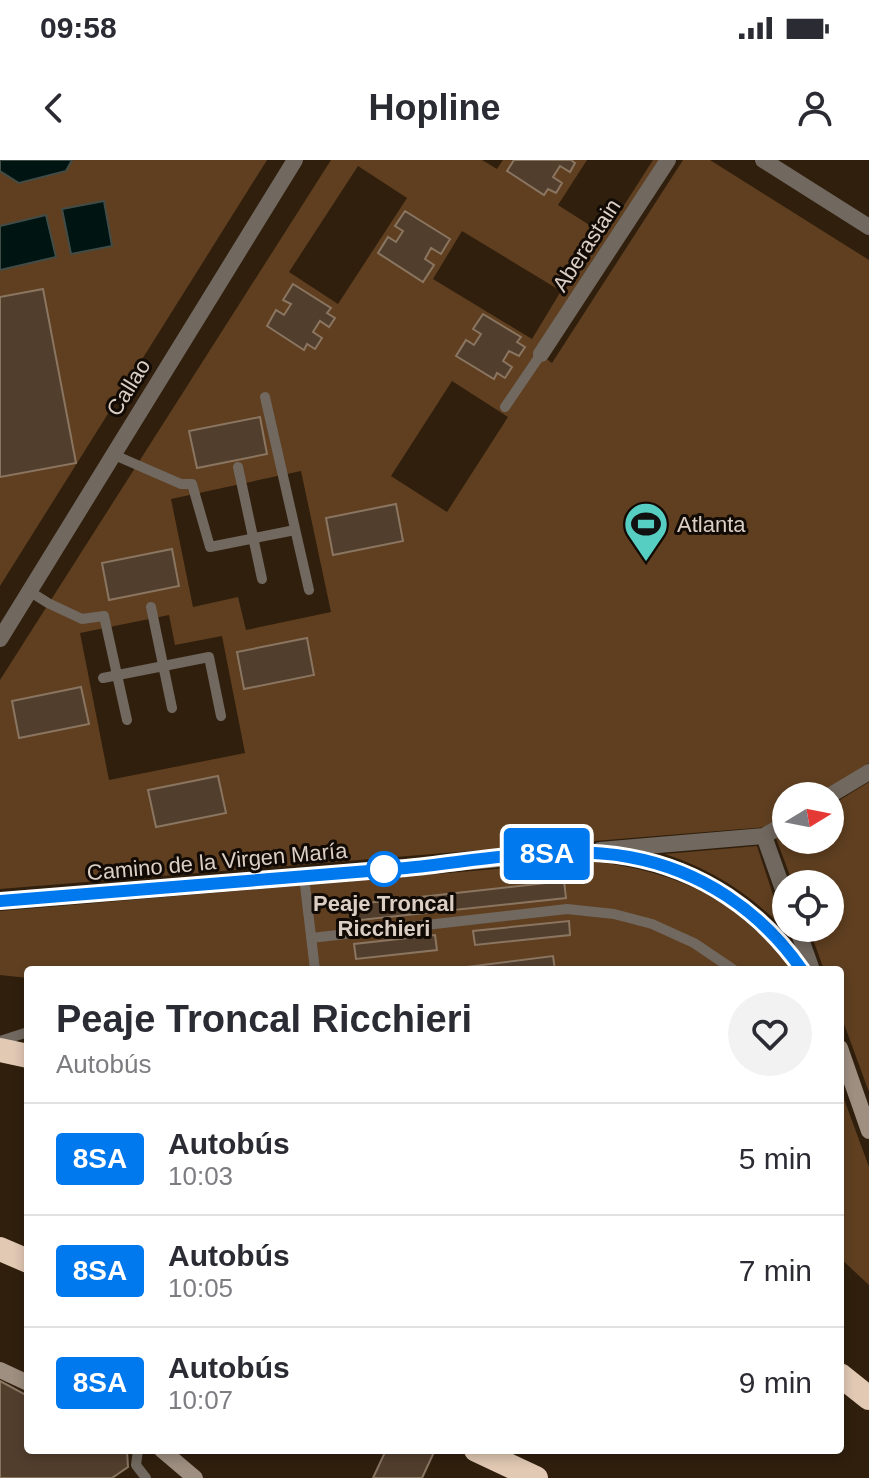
<!DOCTYPE html>
<html lang="es">
<meta charset="utf-8">
<style>
body{margin:0;font-family:Helvetica,sans-serif;background:#f2f2f3;color:#2b2b33;height:100vh;display:flex;flex-direction:column;font-size:30px;white-space:nowrap}
*{box-sizing:border-box;margin:0}
p{font-size:26px;color:#7c7c81}
.icon{flex:none;width:44px;height:44px;fill:none;stroke:currentColor;stroke-width:2;stroke-linecap:round;stroke-linejoin:round}
.map{position:relative;flex:1;overflow:hidden}
.panel{position:absolute;left:24px;top:806px;width:820px;height:488px;display:flex;flex-direction:column;background:#fff;border-radius:8px;box-shadow:0 4px 12px #0003}
.panel>*{flex:none}
.badge{padding:0 16px;border-radius:6px;font-size:28px;line-height:52px}
.needle{width:52px;rotate:80deg}
.buttons{position:absolute;left:772px;top:622px;display:grid;gap:16px}
.buttons a{display:grid;place-items:center;width:72px;height:72px;border-radius:50%;background:#fff;box-shadow:0 4px 12px #0003;font-size:40px}
.map>.badge{position:absolute;translate:-50% -50%;box-shadow:0 0 0 4px #fff}
.round{display:grid;place-items:center;flex:none;width:84px;height:84px;border-radius:42px;background:#f2f2f3}
.headline{display:flex;align-items:center;justify-content:space-between;height:136px;padding:0 32px}
h1{font-size:38px;font-weight:600;line-height:60px}
ul{padding:0;list-style:none}
li{display:flex;align-items:center;gap:24px;height:112px;padding:0 32px;border-top:2px solid #e1e1e2}
li div{flex:1}
li b{display:block;font-size:30px}
li em{font-style:normal}
li .badge{min-width:88px;font-weight:700;text-align:center}
.status{display:flex;justify-content:space-between;align-items:center;height:56px;padding:0 40px;background:#fff;direction:ltr}
.status svg{height:22px;fill:currentColor}
header{display:flex;justify-content:space-between;align-items:center;height:104px;padding:0 32px;background:#fff;font-size:36px;font-weight:600}
.map>svg:first-child{display:block}
.green{fill:#5f3f20;fill-rule:evenodd}
.water{fill:#001411;stroke:#424c47;stroke-width:2}
.building{fill:#523e2d;stroke:#8a7561;stroke-width:2}
.lines{fill:none;stroke-linecap:round;stroke-linejoin:round}
.lane{stroke:#71685f;stroke-width:10}
.street{stroke:#71685f;stroke-width:16}
.secondary{stroke:#9e8f81;stroke-width:16}
.highway{stroke:#e1c9b4;stroke-width:24}
.line-casing{stroke:#fff;stroke-width:18}
.line{stroke:#0079ef;stroke-width:12}
.stop-dot{fill:#fff;stroke:#0079ef;stroke-width:4}
.labels{text-anchor:middle;stroke-width:6;stroke-linejoin:round;paint-order:stroke}
.street-label{font-size:22px;fill:#dbcfc5;stroke:#120a04}
.poi-label{font-size:22px;fill:#dbcfc5;stroke:#120a04;text-anchor:start}
.stop-label{font-size:22px;font-weight:bold;fill:#dbcfc5;stroke:#120a04}
</style>
<div class="status"><b>09:58</b><svg viewBox="0 0 49 12"><path d="M0 12V9h3v3zM5 12V6h3v6zM10 12V3h3v9zM15 12V0h3v12zM26 1h20v11H26zM47 4h2v5h-2z"/></svg></div>
<header><svg class="icon" aria-label="back" viewBox="0 0 24 24"><path d="M15 5l-7 7 7 7"/></svg>Hopline<svg class="icon" aria-label="person" viewBox="0 0 24 24"><circle cx="12" cy="8" r="4"/><path d="M4 21q1-7 8-7t8 7"/></svg></header>
<div class="map">
<svg width="869" height="1318" viewBox="0 0 869 1318">
<rect width="100%" height="100%" fill="#301f0d"/>
<path class="green" d="M0 0H267L0 426Z
M331 0H482L497 9 503 0H514L507 12 544 35 548 29 556 33 562 23 553 17 560 6 569 12 575 3 571 0H587L558 45 605 75 653 0H659L536 191 552 203 683 0H710L869 100V603L816 636H786V655L766 667 0 729V520ZM358 6 407 38 338 144 289 112ZM405 51 450 80 431 88 425 99 434 105 388 77 396 82 403 71 395 66ZM462 71 561 131 532 179 433 119ZM293 124 330 147 327 153 335 158 329 167 320 161 303 190 267 167 276 151 284 155 291 144 284 139ZM483 154 520 177 517 182 525 187 519 196 509 191 503 201 511 208 505 218 497 213 493 219 457 196 466 180 474 185 481 174 473 169ZM452 221 508 257 447 352 391 316ZM190 272 267 294 197 308ZM301 311 331 452 246 470 238 437 193 447 171 339ZM396 345 403 381 333 395ZM172 389 179 426 109 439 102 403ZM169 455 175 485 222 476 245 593 109 620 80 473ZM306 478 314 516 244 529 237 493ZM81 527 89 564 19 578 12 541ZM148 630 226 653 156 667Z
M869 622V932L840 853V810H824L809 768H830V724H793L776 678 786 672V680H830V646Z
M757 686 784 768C746 732 715 711 665 694Z
M589 701C651 708 706 724 753 768 767 780 782 794 791 810H28V818L0 815V751Z
M840 928 869 1007V1125L840 1098Z"/>
<path class="water" d="M0 0H72L66 11 19 23 0 11Z
M104 41 112 86 71 94 62 49Z
M46 55 56 97 0 110V66Z"/>
<path class="building" d="M514 0H571L575 3 570 12 560 6 553 17 562 23 556 33 548 29 544 35 507 11Z
M405 51 450 79 441 94 431 88 425 99 434 105 423 122 378 93 388 77 396 82 403 71 395 66Z
M293 124 331 148 327 153 335 158 329 167 320 161 313 172 322 178 315 189 307 184 304 190 267 166 276 150 284 155 291 144 283 140Z
M43 129 76 303 0 317V137Z
M483 154 521 177 517 182 525 187 519 196 509 191 503 201 512 207 505 218 497 213 494 219 456 196 466 180 474 185 481 174 473 169Z
M260 257 267 294 197 308 189 271Z
M396 344 403 381 333 395 326 358Z
M172 389 179 426 109 440 102 403Z
M307 478 314 515 244 529 237 492Z
M81 527 89 564 19 578 12 541Z
M218 616 226 653 156 667 148 630Z
M564 721 566 738 351 761 349 745Z
M569 761 570 775 475 785 473 771Z
M435 775 437 790 356 799 354 784Z
M553 796 555 810H443Z
M0 1221 28 1236V1290H127L128 1307 112 1318H0Z
M386 1290H435L422 1318H373Z"/>
<g class="lines">
<path class="lane" d="M265 237 309 430
M505 247 541 194
M112 294 181 324H192L210 387 295 370
M238 307 262 419
M29 431 48 443 82 459 104 456 127 560
M151 447 172 548
M103 518 209 497 221 556
M304 717 315 810
M311 778 567 749 614 754 652 764 694 783 734 810
M0 881 28 872
M138 1290 136 1305 146 1318"/>
<path class="street" d="M763 0 869 67
M541 194 668 0
M0 479 295 0
M829 636 869 612
M764 676 786 738
M600 690 764 676 786 663
M797 768 812 810"/>
<path class="secondary" d="M0 741C131 731 262 721 393 709 432 705 470 702 508 698 549 694 588 690 629 697 701 709 761 751 802 810
M840 888 869 971
M0 1210 28 1223
M162 1290 195 1318"/>
<path class="highway" d="M0 890 28 896
M0 1089 28 1101
M840 1215 869 1238
M476 1290 536 1318"/>
</g>
<g class="lines">
<g class="line-casing">
<path id="line" d="M0 741C135 730 270 719 406 708 477 701 558 684 629 697 701 710 761 751 802 810"/>
</g>
<use href="#line" class="line"/>
</g>
<defs>
<g id="stadium-pin" transform="scale(2.3)"><path d="M0 17L-7.5 6A9.5 9.5 0 1 1 7.5 6Z" fill="#57cec2" stroke="#120a04"/><path d="M0-5a6.5 5 0 1 0 0 10a6.5 5 0 1 0 0-10ZM-3.5-1.8h7v3.6h-7Z" fill="#111"/></g>
</defs>
<g fill-rule="evenodd">
<use href="#stadium-pin" x="646" y="364"/>
</g>
<circle class="stop-dot" cx="384" cy="709" r="16"/>
<g class="labels">
<g class="street-label">
<text transform="translate(586 85) rotate(-57)" y="8">Aberastain</text>
<text transform="translate(128 227) rotate(-58)" y="8">Callao</text>
<text transform="translate(217 701) rotate(-5)" y="8">Camino de la Virgen María</text>
</g>
<g class="poi-label">
<text x="677" y="372">Atlanta</text>
</g>
<g class="stop-label">
<text x="384" y="751">Peaje Troncal<tspan x="384" dy="25">Ricchieri</tspan></text>
</g>
</g>
</svg>
<div class="buttons">
<a><svg class="needle" viewBox="-14 -14 28 28"><path d="M0-13l5 13h-10z" fill="#e53935"/><path d="M0 13l5-13h-10z" fill="#7c7c81"/></svg></a>
<a><svg class="icon" aria-label="locate" viewBox="0 0 24 24"><circle cx="12" cy="12" r="6"/><path d="M12 2v4M12 18v4M2 12h4M18 12h4"/></svg></a>
</div>
<b class="badge" style="left:547px;top:694px;background:#0079ef;color:#fff">8SA</b>
<section class="panel">
<div class="headline"><div><h1>Peaje Troncal Ricchieri</h1><p>Autobús</p></div><a class="round"><svg class="icon" aria-label="heart" viewBox="0 0 24 24"><path d="M12 20l-8-8c-3-5 5-10 8-4 3-6 11-1 8 4z"/></svg></a></div>
<ul>
<li><span class="badge" style="background:#0079ef;color:#fff">8SA</span><div><b>Autobús</b><p>10:03</p></div><em>5 min</em></li>
<li><span class="badge" style="background:#0079ef;color:#fff">8SA</span><div><b>Autobús</b><p>10:05</p></div><em>7 min</em></li>
<li><span class="badge" style="background:#0079ef;color:#fff">8SA</span><div><b>Autobús</b><p>10:07</p></div><em>9 min</em></li>
</ul>
</section>
</div>
